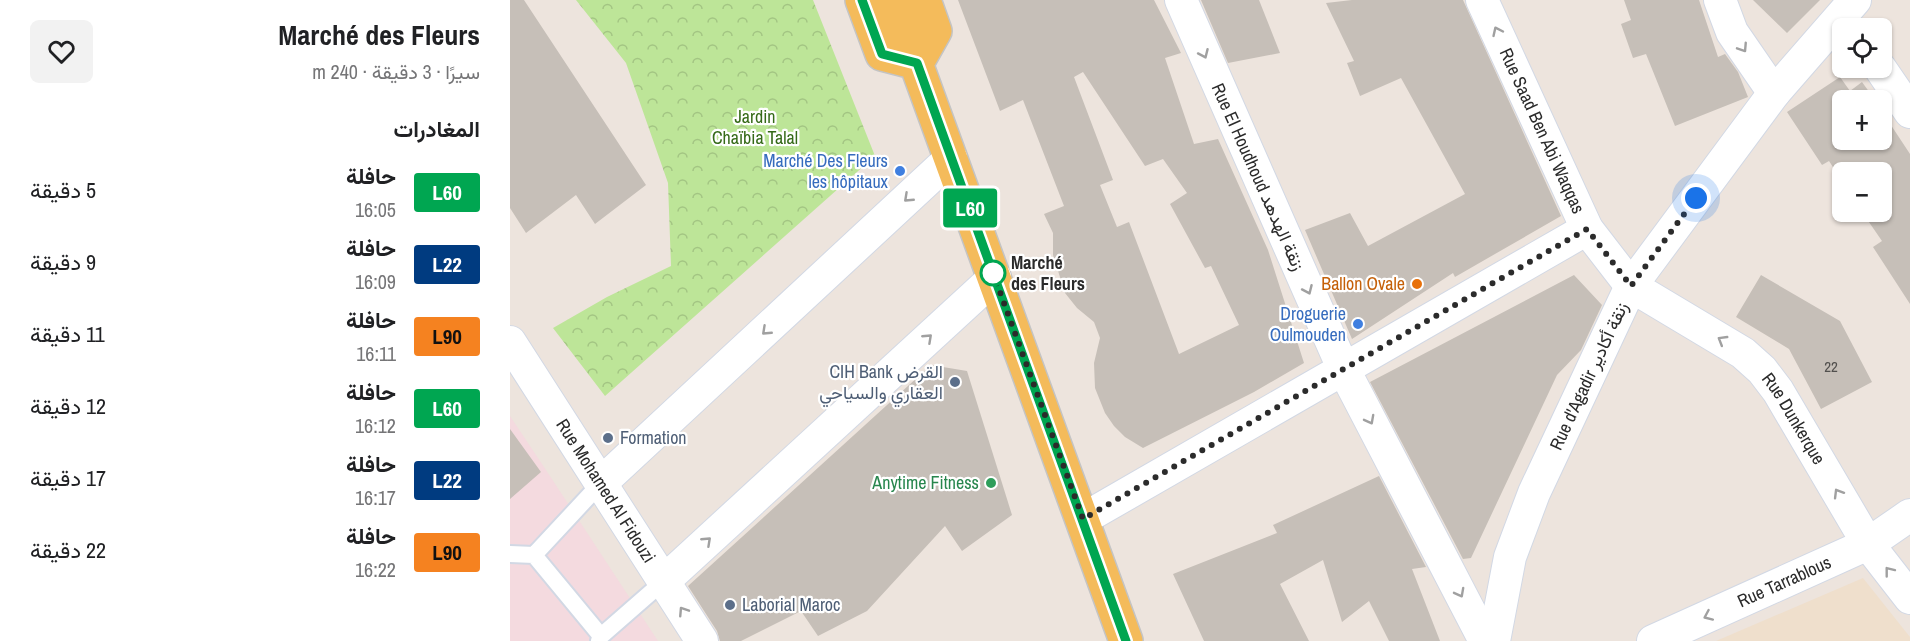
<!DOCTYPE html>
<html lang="ar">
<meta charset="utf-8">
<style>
body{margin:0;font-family:"Archivo Narrow",Vazirmatn,sans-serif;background:#f2f2f2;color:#202124;direction:rtl;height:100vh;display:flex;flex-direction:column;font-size:22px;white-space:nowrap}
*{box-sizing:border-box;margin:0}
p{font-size:20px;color:#757577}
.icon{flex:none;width:33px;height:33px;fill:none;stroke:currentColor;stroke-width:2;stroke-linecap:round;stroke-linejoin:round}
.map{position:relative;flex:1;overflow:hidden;direction:ltr}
.details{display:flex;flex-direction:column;background:#fff;width:510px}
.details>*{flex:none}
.badge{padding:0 12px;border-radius:4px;font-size:21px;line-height:39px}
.buttons{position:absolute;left:1322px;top:18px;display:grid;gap:12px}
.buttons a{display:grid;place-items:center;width:60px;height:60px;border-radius:9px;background:#fff;box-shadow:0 2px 4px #0004;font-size:30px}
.you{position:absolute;width:30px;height:30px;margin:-15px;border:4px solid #fff;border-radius:50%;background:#1a73e8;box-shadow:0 0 0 9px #1a73e833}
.map>.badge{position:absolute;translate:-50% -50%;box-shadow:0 0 0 3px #fff}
h2{padding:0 30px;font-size:22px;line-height:54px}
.round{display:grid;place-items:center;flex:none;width:63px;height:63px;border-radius:9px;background:#f2f2f2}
.summary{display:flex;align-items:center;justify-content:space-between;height:102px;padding:0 30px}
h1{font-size:28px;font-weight:700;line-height:45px}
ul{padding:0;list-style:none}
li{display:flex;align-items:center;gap:18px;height:72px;padding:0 30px}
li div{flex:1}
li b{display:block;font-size:22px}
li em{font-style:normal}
li .badge{min-width:66px;font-weight:700;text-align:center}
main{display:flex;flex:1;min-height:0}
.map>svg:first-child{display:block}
.education{fill:#efdfcc}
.medical{fill:#f4dadf}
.park{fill:url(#park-crowns)}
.building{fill:#c6bfb8;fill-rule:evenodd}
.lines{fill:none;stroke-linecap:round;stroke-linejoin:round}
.lane-casing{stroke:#d2d8e4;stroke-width:20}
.street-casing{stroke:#d2d8e4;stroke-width:34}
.primary-casing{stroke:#c4c4c4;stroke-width:36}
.lane{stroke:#fff;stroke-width:16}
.street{stroke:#fff;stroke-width:32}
.primary{stroke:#f4bb5b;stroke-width:33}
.oneway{stroke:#a0a0a0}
.line-casing{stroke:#fff;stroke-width:14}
.line{stroke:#00a651;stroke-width:9}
.walk{stroke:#2b2b2b;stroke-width:6;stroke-dasharray:0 10.8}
.shop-dot{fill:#3f7fe0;stroke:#fff;stroke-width:2}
.stop-dot{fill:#fff;stroke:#00a651;stroke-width:3}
.food-dot{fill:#e8710a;stroke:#fff;stroke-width:2}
.service-dot{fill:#5c6f8a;stroke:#fff;stroke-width:2}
.leisure-dot{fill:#2e9e5b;stroke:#fff;stroke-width:2}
.labels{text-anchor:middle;stroke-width:4.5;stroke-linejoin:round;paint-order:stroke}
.number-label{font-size:15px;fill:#52504e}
.park-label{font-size:18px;fill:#356a18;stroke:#fff}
.street-label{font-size:18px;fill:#2b2b2b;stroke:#fff}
.shop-label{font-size:18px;fill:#366cbe;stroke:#fff;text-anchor:end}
.stop-label{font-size:18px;font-weight:bold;fill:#2b2b2b;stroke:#fff;text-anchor:start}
.food-label{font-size:18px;fill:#c56008;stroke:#fff;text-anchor:end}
.service-label{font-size:18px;fill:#4e5e75;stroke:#fff;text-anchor:start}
.leisure-label{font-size:18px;fill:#27864d;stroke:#fff;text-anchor:end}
</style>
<main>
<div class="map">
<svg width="1400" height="641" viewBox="0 0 1400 641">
<defs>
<pattern id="park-crowns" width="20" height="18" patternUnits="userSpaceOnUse" patternTransform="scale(1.5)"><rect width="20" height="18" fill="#bde598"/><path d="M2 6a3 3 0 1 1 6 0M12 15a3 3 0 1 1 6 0" fill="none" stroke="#a3c583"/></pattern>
</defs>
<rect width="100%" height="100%" fill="#ede4dd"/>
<path class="education" d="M1353 578 1400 637V641H1206Z"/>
<path class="medical" d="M0 416 36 470 148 641H0Z"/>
<path class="park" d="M66 0H303L365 156 95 396 43 328 97 297 161 266 158 183 116 63Z"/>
<path class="building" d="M0 0H14L136 185 85 224 66 195 16 233 0 208Z
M448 0H644L671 53 655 58 684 144 708 139 758 250 794 363 744 392 633 448 615 437 604 426 595 413 585 388 584 363 590 338 584 322 567 308 555 293 543 255V233L534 214 554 206 513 100 490 111ZM573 72 635 166 653 159 677 193 660 204 695 268 701 266 729 325 669 354 619 222 607 227 590 185 603 180 564 77Z
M691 0H749L770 53 718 63Z
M842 0H953L1051 216 945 277 943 273 842 339 795 230 840 213 858 246 955 194 891 78 850 96 837 63 844 61 816 3Z
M1114 0H1189L1208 57 1215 54 1228 72 1238 97 1165 126 1136 54 1123 58 1111 24 1121 20Z
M1243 0H1310L1277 33Z
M1330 77 1340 91 1352 82 1365 100H1332V140H1371V110L1400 154V304L1363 247 1372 241 1352 212H1371V172H1332V181L1319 161 1312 165 1277 112Z
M1064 275 1092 305 1071 350 1047 375 961 558 953 559 860 382Z
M1251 275 1330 321 1362 382 1311 409 1279 349 1226 317Z
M421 365 457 371 502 515 452 551 435 526 357 611 308 636 291 611 231 641H210L207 631 178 586Z
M0 429 31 472 0 499Z
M869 476 916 567 902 569 930 641H879L859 601 832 622 813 560 770 584 799 641H694L663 574 767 533 763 525Z"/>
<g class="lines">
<g class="lane-casing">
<path id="lane" d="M0 554 24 555 91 483
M24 555 91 636
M89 641 91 636 154 581"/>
</g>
<g class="street-casing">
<g id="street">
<path d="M671 0 833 368 975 641"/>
<path id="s1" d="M972 0 1077 229 1121 286 1233 353 1252 370 1268 391 1358 544 1400 598"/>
<path d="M1210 0 1222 32 1264 93"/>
<path d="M1370 68 1400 112"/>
<path id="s2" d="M0 342 192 641"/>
<path d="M91 483 441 158"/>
<path d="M573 519 1077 229"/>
<path d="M154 581 485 277"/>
<path d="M984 641 1000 557 1024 493 1121 286 1264 93 1345 0"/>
<path id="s3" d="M1143 641 1358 544 1400 515"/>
</g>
</g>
<g class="primary-casing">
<path id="primary" d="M352 0 372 54 407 63
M383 0 616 641
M407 63 425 31 414 0"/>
</g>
<use href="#lane" class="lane"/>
<use href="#street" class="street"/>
<use href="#primary" class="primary"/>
</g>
<defs><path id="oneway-chevron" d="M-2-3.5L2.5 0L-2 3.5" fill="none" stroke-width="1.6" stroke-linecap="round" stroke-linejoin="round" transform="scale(1.5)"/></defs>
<g class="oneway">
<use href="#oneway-chevron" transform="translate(987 31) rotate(-115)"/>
<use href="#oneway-chevron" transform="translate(1233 48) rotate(57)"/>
<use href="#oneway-chevron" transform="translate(694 54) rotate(66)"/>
<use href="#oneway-chevron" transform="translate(398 198) rotate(137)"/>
<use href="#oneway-chevron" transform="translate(798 290) rotate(66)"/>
<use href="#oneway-chevron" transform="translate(256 331) rotate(137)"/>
<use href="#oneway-chevron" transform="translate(418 338) rotate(-43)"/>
<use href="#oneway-chevron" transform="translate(1212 340) rotate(-149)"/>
<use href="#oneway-chevron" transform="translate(860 420) rotate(62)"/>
<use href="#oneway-chevron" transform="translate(1328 493) rotate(-121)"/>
<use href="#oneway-chevron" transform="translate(197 541) rotate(-43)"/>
<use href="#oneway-chevron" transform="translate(1379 571) rotate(-128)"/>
<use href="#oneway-chevron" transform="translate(950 593) rotate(62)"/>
<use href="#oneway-chevron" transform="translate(173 611) rotate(-123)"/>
<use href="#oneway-chevron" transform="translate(1198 616) rotate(156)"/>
</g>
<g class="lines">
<g class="line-casing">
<path id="line" d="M352 0 372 54 407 63 616 641"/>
</g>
<use href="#line" class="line"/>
<path class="walk" d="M483 273 573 519 1077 229 1121 286 1186 198"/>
</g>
<g class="shop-dot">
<circle cx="390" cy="171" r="6"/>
<circle cx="848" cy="324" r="6"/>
</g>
<circle class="stop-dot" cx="483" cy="273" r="12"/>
<circle class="food-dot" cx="907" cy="284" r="6"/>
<g class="service-dot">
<circle cx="445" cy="382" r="6"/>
<circle cx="98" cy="438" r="6"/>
<circle cx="220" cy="605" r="6"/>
</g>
<circle class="leisure-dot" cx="481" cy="483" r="6"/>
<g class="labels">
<g class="number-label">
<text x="1321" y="372">22</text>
</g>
<g class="park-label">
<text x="245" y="123">Jardin<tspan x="245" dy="21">Chaïbia Talal</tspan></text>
</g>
<g class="street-label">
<text dy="6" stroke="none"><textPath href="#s1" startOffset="144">Rue Saad Ben Abi Waqqas</textPath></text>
<text transform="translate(748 177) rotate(66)" y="6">Rue El Houdhoud زنقة الهدهد</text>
<text transform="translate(1079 376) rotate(-65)" y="6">Rue d'Agadir زنقة أكادير</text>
<text dy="6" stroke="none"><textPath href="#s1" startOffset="538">Rue Dunkerque</textPath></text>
<text dy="6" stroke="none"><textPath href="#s2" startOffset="177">Rue Mohamed Al Fidouzi</textPath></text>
<text dy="6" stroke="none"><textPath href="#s3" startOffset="144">Rue Tarrablous</textPath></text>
</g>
<g class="shop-label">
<text x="378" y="167">Marché Des Fleurs<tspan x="378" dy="21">les hôpitaux</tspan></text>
<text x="836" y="320">Droguerie<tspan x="836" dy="21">Oulmouden</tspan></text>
</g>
<g class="stop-label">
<text x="501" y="269">Marché<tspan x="501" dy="21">des Fleurs</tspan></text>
</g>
<g class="food-label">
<text x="895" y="290">Ballon Ovale</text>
</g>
<g class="service-label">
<text x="433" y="378" text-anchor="end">CIH Bank القرض<tspan x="433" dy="21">العقاري والسياحي</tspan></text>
<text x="110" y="444">Formation</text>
<text x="232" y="611">Laborial Maroc</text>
</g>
<g class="leisure-label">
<text x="469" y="489">Anytime Fitness</text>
</g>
</g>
</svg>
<div class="buttons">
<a><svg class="icon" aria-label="locate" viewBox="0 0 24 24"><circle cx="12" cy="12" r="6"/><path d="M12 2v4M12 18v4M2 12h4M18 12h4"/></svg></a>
<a>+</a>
<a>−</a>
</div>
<div class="you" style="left:1186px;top:198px"></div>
<b class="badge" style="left:460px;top:208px;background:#00a651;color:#fff">L60</b>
</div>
<section class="details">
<div class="summary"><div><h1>Marché des Fleurs</h1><p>سيرًا · 3 دقيقة · 240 m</p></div><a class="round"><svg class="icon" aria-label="heart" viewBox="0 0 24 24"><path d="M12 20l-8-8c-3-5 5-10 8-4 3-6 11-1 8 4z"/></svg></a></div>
<h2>المغادرات</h2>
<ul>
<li><span class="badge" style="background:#00a651;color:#fff">L60</span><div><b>حافلة</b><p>16:05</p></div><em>5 دقيقة</em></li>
<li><span class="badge" style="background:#003b80;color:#fff">L22</span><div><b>حافلة</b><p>16:09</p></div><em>9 دقيقة</em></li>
<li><span class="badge" style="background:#f58220;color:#111">L90</span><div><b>حافلة</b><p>16:11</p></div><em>11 دقيقة</em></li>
<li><span class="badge" style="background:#00a651;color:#fff">L60</span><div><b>حافلة</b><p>16:12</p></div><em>12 دقيقة</em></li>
<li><span class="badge" style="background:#003b80;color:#fff">L22</span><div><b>حافلة</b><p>16:17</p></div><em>17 دقيقة</em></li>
<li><span class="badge" style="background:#f58220;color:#111">L90</span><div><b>حافلة</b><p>16:22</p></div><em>22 دقيقة</em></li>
</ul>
</section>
</main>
